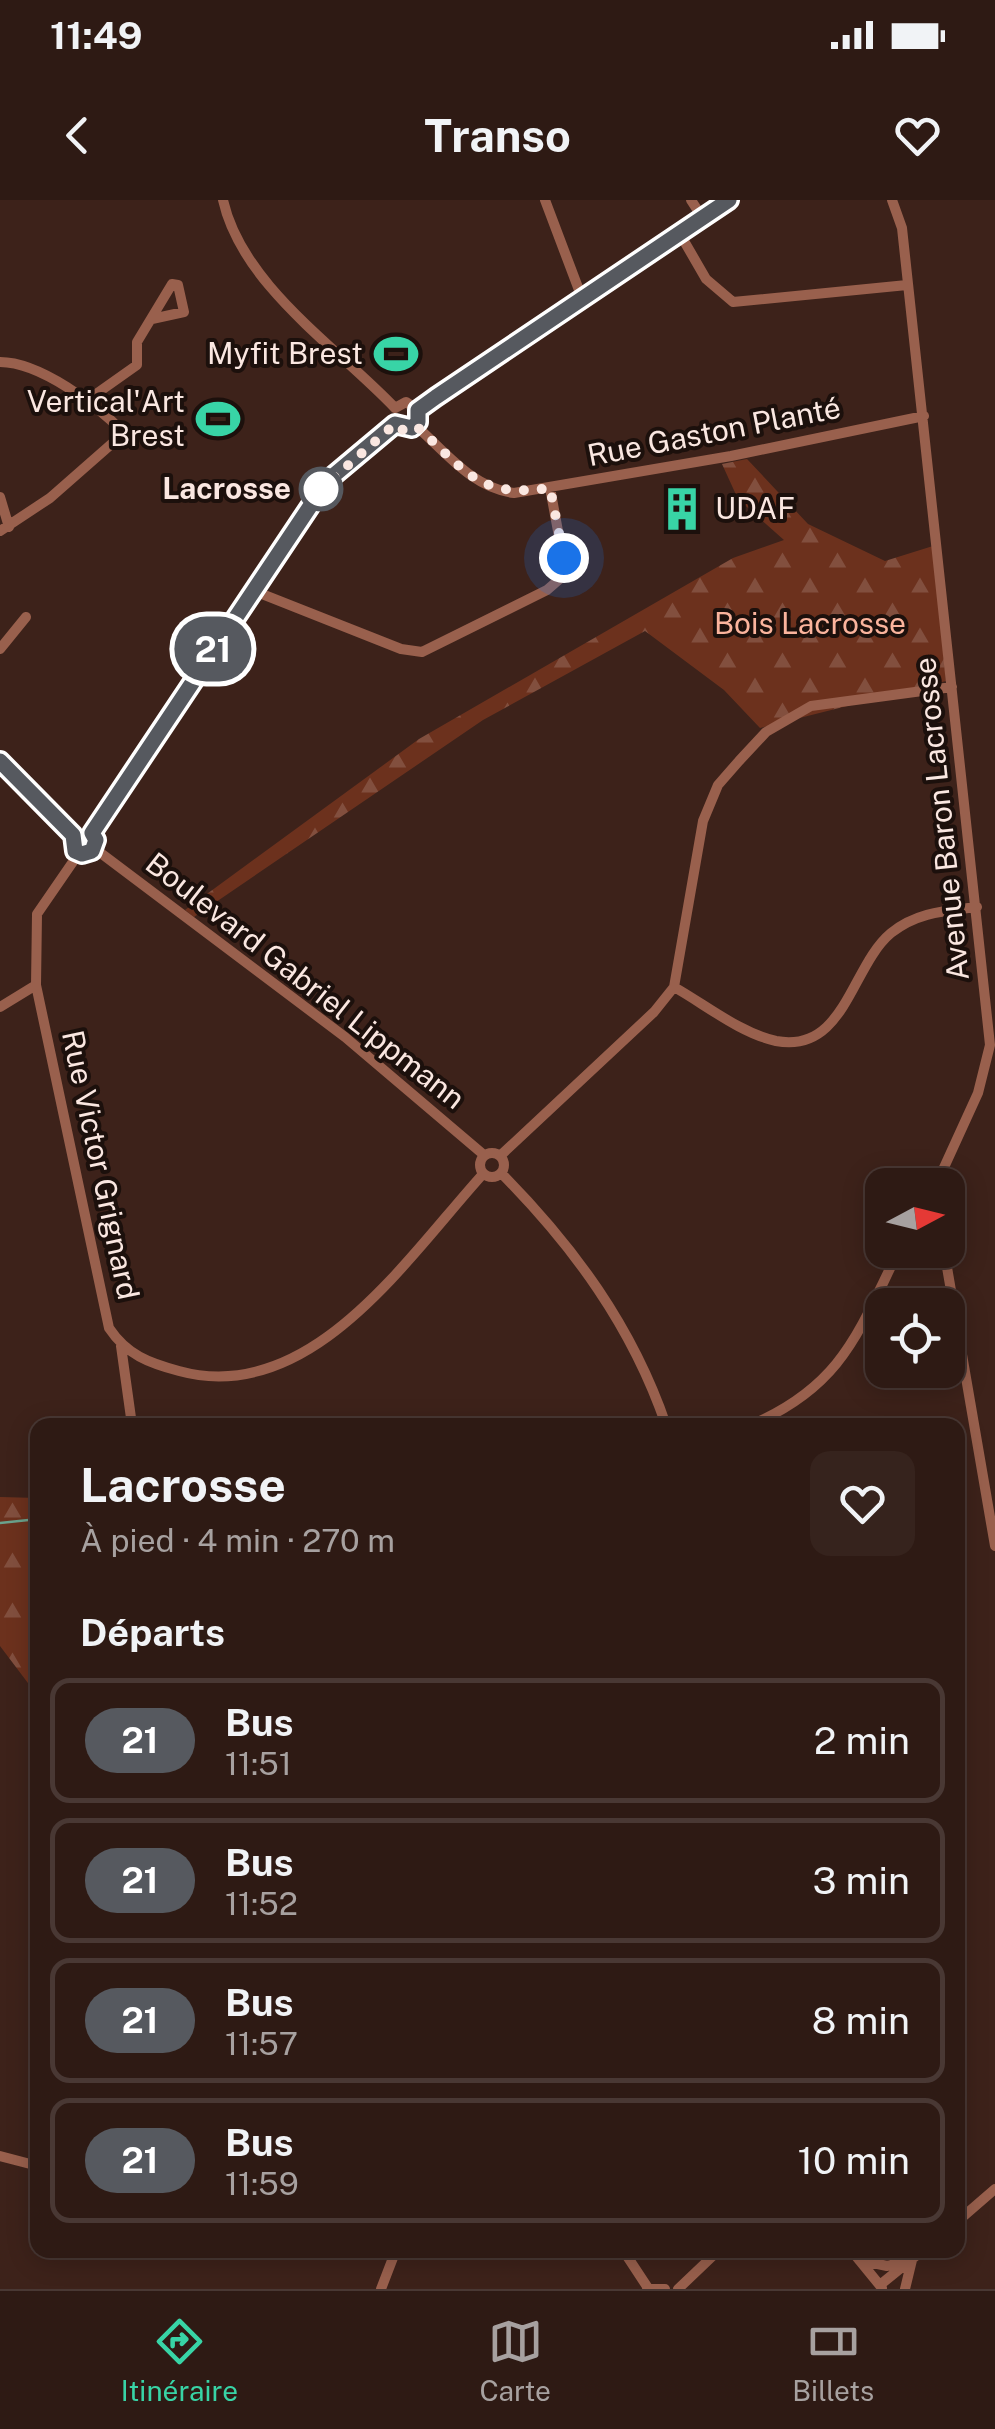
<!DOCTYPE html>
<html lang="fr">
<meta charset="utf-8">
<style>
body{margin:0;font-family:"Public Sans",sans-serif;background:#36231d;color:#f1f3f6;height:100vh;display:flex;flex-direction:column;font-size:38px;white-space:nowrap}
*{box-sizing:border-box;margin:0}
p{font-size:32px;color:#a7a1a0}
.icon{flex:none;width:55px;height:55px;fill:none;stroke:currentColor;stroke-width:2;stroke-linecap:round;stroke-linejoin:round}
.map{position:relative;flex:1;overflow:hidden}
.sheet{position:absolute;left:30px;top:1218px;width:935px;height:840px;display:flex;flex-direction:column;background:#2e1a14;border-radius:20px;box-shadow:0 5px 25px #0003,0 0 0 2px #493834}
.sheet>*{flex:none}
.badge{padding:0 20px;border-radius:32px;font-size:35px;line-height:65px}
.needle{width:65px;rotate:83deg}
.fabs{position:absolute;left:865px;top:968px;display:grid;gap:20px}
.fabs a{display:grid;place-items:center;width:100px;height:100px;border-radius:20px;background:#2e1a14;box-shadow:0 5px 25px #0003,0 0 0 2px #493834;font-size:50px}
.you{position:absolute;width:50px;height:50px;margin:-25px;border:8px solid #fff;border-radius:50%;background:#1a73e8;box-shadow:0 0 0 15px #1a73e833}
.map>.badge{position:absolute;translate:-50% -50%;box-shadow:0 0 0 5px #fff}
h2{padding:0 50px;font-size:38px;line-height:90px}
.round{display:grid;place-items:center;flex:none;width:105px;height:105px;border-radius:20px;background:#36231d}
.summary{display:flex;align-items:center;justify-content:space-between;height:170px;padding:0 50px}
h1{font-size:48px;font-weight:700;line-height:75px}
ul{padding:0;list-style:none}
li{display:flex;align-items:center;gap:30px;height:125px;margin:0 20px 15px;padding:0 30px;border:5px solid #493834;border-radius:20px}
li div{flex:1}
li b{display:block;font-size:38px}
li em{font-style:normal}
li .badge{min-width:110px;font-weight:700;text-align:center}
.status{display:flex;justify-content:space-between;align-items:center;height:70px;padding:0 50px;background:#2e1a14;direction:ltr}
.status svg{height:28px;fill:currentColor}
header{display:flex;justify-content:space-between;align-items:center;height:130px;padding:0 50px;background:#2e1a14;font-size:45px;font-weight:700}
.dock{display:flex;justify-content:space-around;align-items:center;height:140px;border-top:2px solid #493834;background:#2e1a14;font-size:28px;color:#a7a1a0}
.dock a{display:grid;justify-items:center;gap:5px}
.dock .on{color:#38d4a6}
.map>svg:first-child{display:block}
.forest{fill:url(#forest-firs)}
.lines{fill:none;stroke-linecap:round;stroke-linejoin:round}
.stream{stroke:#6aa28c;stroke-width:2.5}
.minor{stroke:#99604d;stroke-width:10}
.line-casing{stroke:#fff;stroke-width:22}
.line{stroke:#56595f;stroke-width:15}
.walk{stroke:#fae7e1;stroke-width:10;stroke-dasharray:0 18}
.stop-dot{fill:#fff;stroke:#56595f;stroke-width:5}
.labels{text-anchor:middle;stroke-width:8;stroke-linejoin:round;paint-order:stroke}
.poi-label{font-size:30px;fill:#fae7e1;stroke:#1c100c;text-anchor:end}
.street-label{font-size:30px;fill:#fae7e1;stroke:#1c100c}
.stop-label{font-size:30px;font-weight:bold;fill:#fae7e1;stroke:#1c100c;text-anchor:end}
.park-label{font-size:30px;fill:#fbb49d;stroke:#1c100c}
</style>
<div class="status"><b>11:49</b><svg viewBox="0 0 49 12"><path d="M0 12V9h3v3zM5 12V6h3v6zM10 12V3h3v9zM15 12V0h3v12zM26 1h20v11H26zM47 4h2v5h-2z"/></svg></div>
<header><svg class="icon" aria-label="back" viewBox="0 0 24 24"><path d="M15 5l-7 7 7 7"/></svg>Transo<svg class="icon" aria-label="heart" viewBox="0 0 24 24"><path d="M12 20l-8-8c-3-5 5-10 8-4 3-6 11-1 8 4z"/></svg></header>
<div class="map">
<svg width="995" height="2089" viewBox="0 0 995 2089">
<defs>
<pattern id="forest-firs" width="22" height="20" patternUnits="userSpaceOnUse" patternTransform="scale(2.5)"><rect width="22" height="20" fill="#6c311d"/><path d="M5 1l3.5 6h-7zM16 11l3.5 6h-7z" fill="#824f3e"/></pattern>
</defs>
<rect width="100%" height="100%" fill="#3d221a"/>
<path class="forest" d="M747 259 808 324 885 361 933 346 946 481 760 528 724 490 645 431 483 520 194 717 185 710 419 539 733 358 784 340 738 299 722 264Z
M0 1297 37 1298V1495L0 1446Z"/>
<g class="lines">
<path class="stream" d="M0 1323 38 1319"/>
<path class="minor" d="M223 0C242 85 337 147 395 208
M545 0 582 98
M691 0 702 17
M892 0 902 28 990 845 978 893 936 985
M680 34 706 79 733 102 907 85
M0 162C40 162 97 205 124 233L50 298 0 331
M83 196 96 194 137 165V142L172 84 178 85 184 112 152 119
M395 208 406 202 418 210
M418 210 729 0
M416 226C446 252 472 288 514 293L731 256 924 216
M0 297 9 327
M252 390 401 449 422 452 547 390 562 377 563 358 550 288
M0 449 26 417
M0 561 73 635
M92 633 327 281 395 224
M94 648 345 837 484 955
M79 653 37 714 36 785 109 1128C127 1155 149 1163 179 1171 310 1207 406 1059 483 974
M674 787C706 805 740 833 776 841 845 854 851 766 891 733 917 712 945 711 977 707
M0 807 36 785
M480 965a12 12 0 1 1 24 0a12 12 0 1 1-24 0Z
M500 956 654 812 674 787 703 621 718 585 739 561 766 532 811 506 952 487
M501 973C574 1047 632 1126 666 1225
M944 1050 995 1346
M121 1146 132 1225
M751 1225C842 1186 858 1133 899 1050
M0 1956 38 1966
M958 2021 995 1989
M623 2050 648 2088
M851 2050 882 2088
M859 2060 887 2066 906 2061
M880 2085 923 2050
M381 2089 396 2050
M647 2089H665
M678 2089 719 2050
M905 2089 912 2060"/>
</g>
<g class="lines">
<g class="line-casing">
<path id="line" d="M0 561 73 635 75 651 82 654 92 651 96 640 92 633 327 281 395 224 412 228 418 222V210L436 197 729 0"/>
</g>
<use href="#line" class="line"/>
<path class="walk" d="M321 289 395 224 403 230 416 226C466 270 477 299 550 288L564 358"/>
</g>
<defs>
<g id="stadium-bare" transform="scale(3.45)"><path d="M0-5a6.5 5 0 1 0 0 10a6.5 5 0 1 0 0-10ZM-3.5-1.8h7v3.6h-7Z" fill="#38d4a6" stroke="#1c100c" stroke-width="2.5" paint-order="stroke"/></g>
<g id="building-bare" transform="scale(3.45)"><path d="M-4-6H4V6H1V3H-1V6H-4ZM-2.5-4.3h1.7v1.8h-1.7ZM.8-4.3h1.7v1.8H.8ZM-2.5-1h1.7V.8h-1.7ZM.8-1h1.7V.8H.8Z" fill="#38d4a6" stroke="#1c100c" stroke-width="2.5" paint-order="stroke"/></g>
</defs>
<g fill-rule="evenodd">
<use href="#stadium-bare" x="396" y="154"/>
<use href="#stadium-bare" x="218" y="219"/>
<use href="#building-bare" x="682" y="309"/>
</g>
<circle class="stop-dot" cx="321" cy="289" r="20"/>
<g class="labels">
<g class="poi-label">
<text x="363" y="164">Myfit Brest</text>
<text x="185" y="212">Vertical'Art<tspan x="185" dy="34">Brest</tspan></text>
<text x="715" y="319" text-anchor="start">UDAF</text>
</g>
<g class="street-label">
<text transform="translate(714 232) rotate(-11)" y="10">Rue Gaston Planté</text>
<text transform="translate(942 619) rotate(-96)" y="10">Avenue Baron Lacrosse</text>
<text transform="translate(305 781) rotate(38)" y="10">Boulevard Gabriel Lippmann</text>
<text transform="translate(100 965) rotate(78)" y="10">Rue Victor Grignard</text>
</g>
<g class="stop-label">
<text x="291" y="299">Lacrosse</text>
</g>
<g class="park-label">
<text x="810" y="434">Bois Lacrosse</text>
</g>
</g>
</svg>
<div class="fabs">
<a><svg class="needle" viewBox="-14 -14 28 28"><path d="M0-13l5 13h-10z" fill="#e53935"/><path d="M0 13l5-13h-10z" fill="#a7a1a0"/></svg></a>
<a><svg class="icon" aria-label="locate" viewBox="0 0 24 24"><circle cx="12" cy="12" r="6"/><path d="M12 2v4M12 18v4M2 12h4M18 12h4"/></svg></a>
</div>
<div class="you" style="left:564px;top:358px"></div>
<b class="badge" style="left:213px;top:449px;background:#56595f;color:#fff">21</b>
<section class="sheet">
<div class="summary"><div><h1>Lacrosse</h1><p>À pied · 4 min · 270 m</p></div><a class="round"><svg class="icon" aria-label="heart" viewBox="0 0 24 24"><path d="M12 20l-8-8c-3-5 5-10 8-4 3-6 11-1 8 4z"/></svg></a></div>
<h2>Départs</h2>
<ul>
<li><span class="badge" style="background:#56595f;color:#fff">21</span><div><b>Bus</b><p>11:51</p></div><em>2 min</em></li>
<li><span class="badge" style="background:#56595f;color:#fff">21</span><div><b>Bus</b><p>11:52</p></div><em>3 min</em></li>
<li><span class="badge" style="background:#56595f;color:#fff">21</span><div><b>Bus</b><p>11:57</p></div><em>8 min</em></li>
<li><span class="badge" style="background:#56595f;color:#fff">21</span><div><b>Bus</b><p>11:59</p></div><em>10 min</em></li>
</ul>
</section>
</div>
<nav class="dock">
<a class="on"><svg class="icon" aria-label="directions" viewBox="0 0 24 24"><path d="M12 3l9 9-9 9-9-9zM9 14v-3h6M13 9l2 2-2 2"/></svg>Itinéraire</a>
<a><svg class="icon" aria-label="map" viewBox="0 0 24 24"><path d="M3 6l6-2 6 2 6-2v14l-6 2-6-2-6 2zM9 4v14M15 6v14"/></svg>Carte</a>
<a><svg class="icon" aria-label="tickets" viewBox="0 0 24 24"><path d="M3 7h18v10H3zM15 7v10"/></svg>Billets</a>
</nav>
